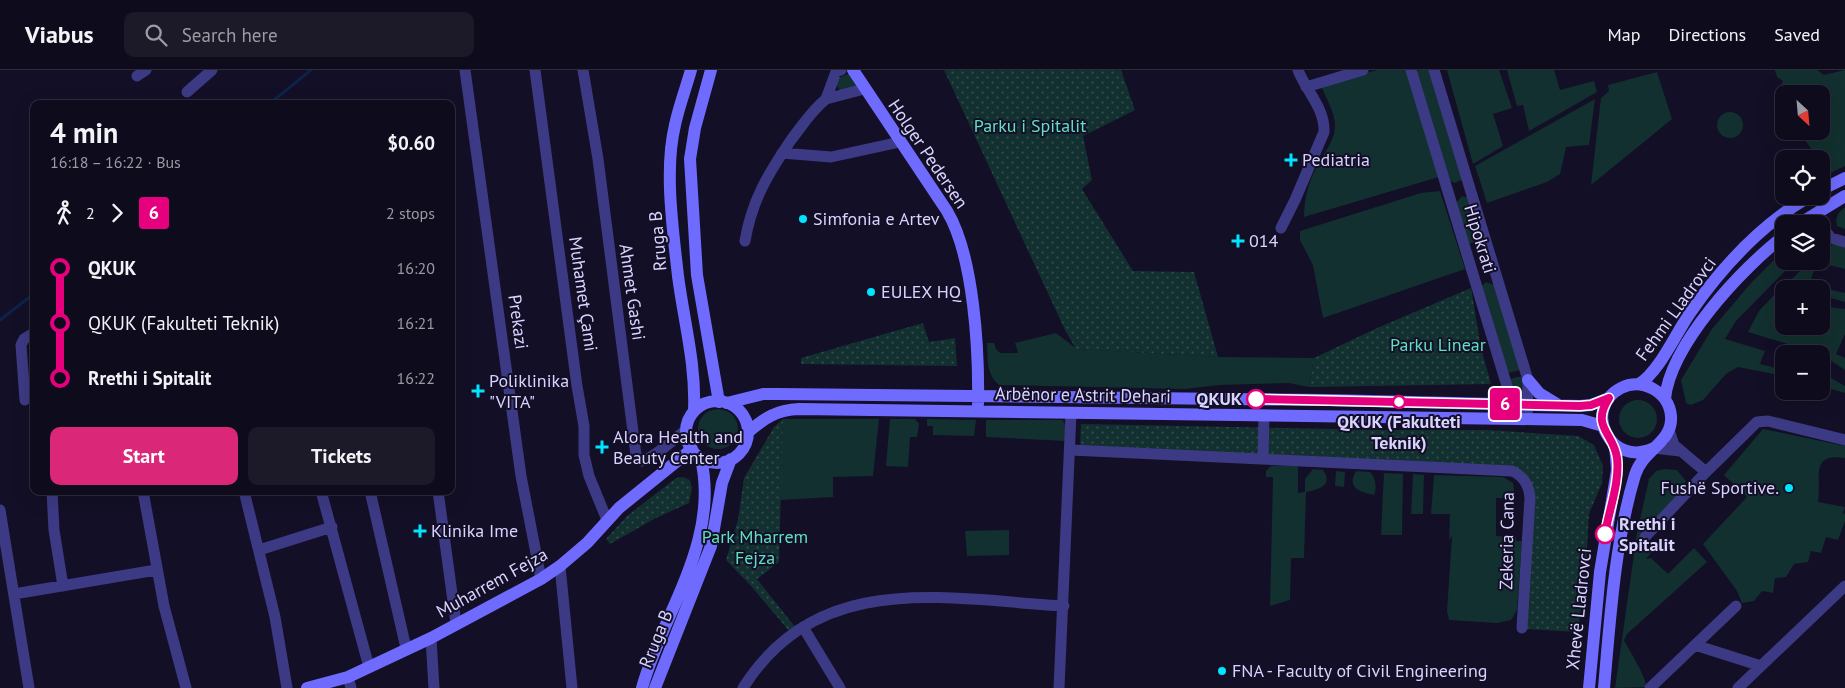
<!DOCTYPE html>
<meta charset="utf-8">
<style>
body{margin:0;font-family:"PT Sans",sans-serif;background:#1c1929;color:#f1f3f6;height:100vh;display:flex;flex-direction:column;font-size:19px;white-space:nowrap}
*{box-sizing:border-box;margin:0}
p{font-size:16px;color:#9b9ba3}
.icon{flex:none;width:28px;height:28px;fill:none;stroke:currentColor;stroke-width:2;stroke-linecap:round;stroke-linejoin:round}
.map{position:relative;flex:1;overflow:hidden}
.panel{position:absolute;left:30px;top:30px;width:425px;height:395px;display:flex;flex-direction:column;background:#0e0b1c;border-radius:10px;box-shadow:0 5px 20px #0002,0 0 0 1px #2e2b3b}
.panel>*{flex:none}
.badge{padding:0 10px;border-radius:4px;font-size:18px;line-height:32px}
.needle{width:32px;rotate:154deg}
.buttons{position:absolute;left:1775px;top:15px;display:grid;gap:10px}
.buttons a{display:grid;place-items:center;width:55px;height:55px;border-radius:10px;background:#0e0b1c;box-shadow:0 5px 20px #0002,0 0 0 1px #2e2b3b;font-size:25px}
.map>.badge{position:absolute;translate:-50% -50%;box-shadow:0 0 0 2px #fff}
.legs{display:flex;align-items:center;gap:8px;height:55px;padding:0 20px;font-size:16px}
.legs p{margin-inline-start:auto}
.summary{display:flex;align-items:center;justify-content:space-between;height:85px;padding:0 20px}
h1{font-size:28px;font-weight:700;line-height:38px}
.cta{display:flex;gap:10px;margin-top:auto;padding:10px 20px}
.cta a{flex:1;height:58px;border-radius:10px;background:#db2777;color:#fff;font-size:20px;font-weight:700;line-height:58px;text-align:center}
.cta a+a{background:#1c1929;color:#f1f3f6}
ul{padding:0 20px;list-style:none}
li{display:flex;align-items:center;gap:18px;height:55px;font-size:19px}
li i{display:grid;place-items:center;width:8px;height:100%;margin:0 6px;background:currentColor}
li i::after{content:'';width:12px;height:12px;margin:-6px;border:4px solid;border-radius:50%;background:#0e0b1c}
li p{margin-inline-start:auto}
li:first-child i{background:linear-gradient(#0000 50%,currentColor 0)}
li:last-child i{background:linear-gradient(currentColor 50%,#0000 0)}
header{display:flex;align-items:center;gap:30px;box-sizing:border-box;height:70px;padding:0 25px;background:#0e0b1c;border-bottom:1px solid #2e2b3b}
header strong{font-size:24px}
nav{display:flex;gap:28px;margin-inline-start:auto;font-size:18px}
.search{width:350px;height:45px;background:#1c1929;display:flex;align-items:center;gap:12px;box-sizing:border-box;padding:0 18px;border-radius:10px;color:#9b9ba3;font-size:19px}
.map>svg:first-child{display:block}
.grass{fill:#12302f}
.park{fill:url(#park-dots)}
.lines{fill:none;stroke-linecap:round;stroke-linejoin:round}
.stream{stroke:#0c2248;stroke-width:3}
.street{stroke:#3d3a85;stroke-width:11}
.secondary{stroke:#6f6bff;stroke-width:12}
.line-1-casing{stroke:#fff;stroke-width:11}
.line-1{stroke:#e6007e;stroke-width:8}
.poi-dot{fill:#00e5ff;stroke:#130f26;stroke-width:2}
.stop-1-dot{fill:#fff;stroke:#e6007e;stroke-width:2.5}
.labels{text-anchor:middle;stroke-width:4;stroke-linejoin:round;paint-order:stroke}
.park-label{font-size:18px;fill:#5fe0c0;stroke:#130f26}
.street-label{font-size:18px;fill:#d9d4ff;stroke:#130f26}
.poi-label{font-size:18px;fill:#d9d4ff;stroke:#130f26;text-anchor:start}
.stop-label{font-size:18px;font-weight:bold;fill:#d9d4ff;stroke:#130f26;text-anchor:end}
</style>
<header>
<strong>Viabus</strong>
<div class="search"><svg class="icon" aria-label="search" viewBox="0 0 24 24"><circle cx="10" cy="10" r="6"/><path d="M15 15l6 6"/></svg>Search here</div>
<nav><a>Map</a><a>Directions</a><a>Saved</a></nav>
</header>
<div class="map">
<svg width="1845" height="618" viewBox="0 0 1845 618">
<defs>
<pattern id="park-dots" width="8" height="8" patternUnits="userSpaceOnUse" patternTransform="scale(1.25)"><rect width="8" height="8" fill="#12302f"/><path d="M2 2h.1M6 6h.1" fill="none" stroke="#344d4e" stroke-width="1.8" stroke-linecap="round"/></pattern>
</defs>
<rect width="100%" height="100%" fill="#130f26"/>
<path class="grass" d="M1377 0H1409L1439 107 1304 147C1304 130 1308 113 1316 98 1323 84 1335 71 1335 56 1335 42 1326 28 1321 16Z
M1420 0H1432L1463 109 1455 113 1448 110 1416 1Z
M1447 0H1499L1512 38 1493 44 1503 76 1473 94Z
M1507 0H1554L1560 20 1594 11 1597 22 1529 61 1523 35 1517 36Z
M1817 0 1824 5 1845 0V96L1828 104 1821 94V89H1818L1799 61H1821V24H1784V39L1775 27 1783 11 1777 7 1775 0Z
M1657 2 1672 49 1591 115 1601 28 1609 21 1608 15Z
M850 3 857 16 841 22 836 15 838 8Z
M1595 29 1589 75 1566 77 1560 104 1547 112 1487 133 1475 96Z
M1717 55a13 13 0 1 1 26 0a13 13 0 1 1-26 0Z
M1440 121 1465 199 1323 248 1313 195 1300 170V161L1421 123Z
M1462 126 1468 128 1482 170 1468 174 1455 134Z
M1845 137V159L1837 156C1835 146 1838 143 1845 137Z
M1836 173 1845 175V199L1817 192 1809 215 1845 223V232L1821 225V219L1789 217V212L1810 191H1821V180Z
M1784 180V191H1795L1736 251 1725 269 1765 281 1760 294 1784 300V306L1738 297 1726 304 1703 330 1691 335 1686 333 1681 310 1712 259 1751 213Z
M1486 212 1497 216 1520 300 1508 303 1482 216Z
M1776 223 1784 225V256H1821V236L1845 239V264L1836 284 1845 288V300L1821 284 1748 262 1759 241Z
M1056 263 1077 279 1218 287 1314 288 1309 317 1288 313 1219 315 1185 319 999 315C986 304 988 289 987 273H994L996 279 1000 283H1018L1015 273Z
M1821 302 1845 316V323L1821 316Z
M1517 307H1524L1521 319 1517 324H1514L1510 309Z
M1619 349a19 19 0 1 1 38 0a19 19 0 1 1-38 0Z
M698 359a20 20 0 1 1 40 0a20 20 0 1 1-40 0Z
M783 349H879L873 406 833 407V427L780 430Z
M890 349H915L919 354 917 367H910L908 397 886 396Z
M927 349 976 350 974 366 933 365V356H927Z
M986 350H1063L1066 359 1065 371 986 367Z
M1763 359 1845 376V388C1809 382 1822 408 1818 432L1845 437 1843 443 1845 444V451L1838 470 1826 467 1821 483 1811 481 1808 492 1794 494 1786 507 1775 508 1773 523 1762 521 1754 531 1742 533 1737 521 1703 474 1747 427 1724 405Z
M1271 396H1298V423L1305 422V409L1313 399 1323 400C1334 415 1318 420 1306 422L1304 488H1291L1290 530 1270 536 1273 407H1266V401Z
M1665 399 1677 400 1686 411 1646 473 1653 480 1646 489 1651 488 1668 504 1694 478 1707 492 1627 564 1624 570C1629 580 1648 610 1646 617L1615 618 1637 463 1649 409 1656 401Z
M1336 401 1345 402 1344 417 1335 416Z
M1356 401 1370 402C1376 408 1377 418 1374 425 1360 422 1346 418 1356 401Z
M1384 403 1403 404 1402 465H1381Z
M1413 404 1424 405 1423 444H1411Z
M1434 405 1503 407 1513 413 1515 428H1496V466L1516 467V471H1522L1517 540 1511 550 1497 553 1449 550 1447 541 1452 466 1449 470 1450 444H1431Z
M1009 460V485L967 486 965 461Z"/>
<path class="park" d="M944 0H1121L1135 40 1083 66 1092 110 1082 119 1133 201 1194 202 1218 287 1076 279 1065 260Z
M1471 218 1481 278 1491 314 1309 317 1314 288 1375 259Z
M923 253 929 272 955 268 957 296 801 294V288Z
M783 349 779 492 757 509 795 557 789 561 751 516 726 490 738 450 744 408 774 357Z
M1081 354 1386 360H1488L1578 366 1594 375 1603 396 1602 413 1589 444 1585 512 1578 562 1526 559 1529 407 1430 394 1267 384 1080 377Z
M683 407 690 410 692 418 689 433 656 448 610 474 606 469 627 446 676 408Z"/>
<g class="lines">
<path class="stream" d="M266 34 274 30 311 0
M0 250 31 226 34 221"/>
<path class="street" d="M465 0 521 406 541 509
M535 0 577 316 584 356V385L589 406 607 450
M583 0 598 89 636 385 642 391C654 388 674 369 686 360
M841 0 836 2 826 29 864 19
M1411 0 1517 349
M1434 0 1528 310 1527 349
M137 6 146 0
M1306 17 1363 0
M187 22 212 0
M782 83 831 87 900 72
M1821 155 1831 168 1845 172
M1281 158 1295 130 1324 62C1325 38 1306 21 1298 0
M745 171C752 130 768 104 791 70 802 56 811 41 826 29
M25 330 21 275 24 269 34 263
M1669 360 1674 375 1706 402
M1654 378 1680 381
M1071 380 1512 401C1524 406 1529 415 1530 428L1522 558
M1263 389 1264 345
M52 421 54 460 63 516
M143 421 164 536 186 618
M244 421 275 547 287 618
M321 421 369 597
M370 421 406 578
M438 421 456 553
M0 440 29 618
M1645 467 1706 402 1757 352 1768 351 1845 370
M259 480 332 457
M560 496 572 618
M14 524 156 500
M803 557 840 618
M431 568 434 618
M1695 575 1761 596
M348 607 351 618
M743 618C818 499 945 529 1064 536
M1059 618 1071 343
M1650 618 1736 536
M1738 618 1845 516"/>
<path class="secondary" d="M691 0C686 18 679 36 675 55 664 100 673 160 678 206 684 252 696 294 694 341
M711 0 695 58 690 89 697 205 719 332
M853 0 947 141C974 186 979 281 978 334
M1821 120 1845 108
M1799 154 1845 126
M1528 310 1539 323 1557 334
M1639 314C1659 302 1676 263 1690 243 1721 198 1762 154 1810 126
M1665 329C1670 275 1742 198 1784 166
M686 362a31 31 0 1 1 62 0a31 31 0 1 1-62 0Z
M727 333 763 324H778L1327 330 1580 336 1591 335 1609 328
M748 362C765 348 776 340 799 339L1517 349 1582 350 1603 356
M307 618 348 607 431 568 541 509 560 496 587 473 619 438 692 379
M642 618C663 542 720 472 701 389
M655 618 711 476 722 413 731 389
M1589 618 1600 502 1617 400 1615 375
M1604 618C1610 549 1615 471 1635 405 1643 379 1673 373 1671 346 1669 322 1642 307 1621 318 1581 339 1611 399 1654 378"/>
</g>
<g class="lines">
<g class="line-1-casing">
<path id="line-1" d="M1256 329 1580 336 1591 335 1609 328C1590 357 1614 363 1617 388 1620 412 1609 440 1605 464"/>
</g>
<use href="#line-1" class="line-1"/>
</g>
<g class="poi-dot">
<path d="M1288.5 82.5h5v5h5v5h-5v5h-5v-5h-5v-5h5z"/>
<circle cx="803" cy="149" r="5"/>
<path d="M1235.5 163.5h5v5h5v5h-5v5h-5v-5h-5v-5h5z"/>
<circle cx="871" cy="222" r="5"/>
<path d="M475.5 313.5h5v5h5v5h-5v5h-5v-5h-5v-5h5z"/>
<path d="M599.5 369.5h5v5h5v5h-5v5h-5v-5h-5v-5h5z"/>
<circle cx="1789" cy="418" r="5"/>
<path d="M417.5 453.5h5v5h5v5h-5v5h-5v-5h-5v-5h5z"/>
<circle cx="1222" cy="601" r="5"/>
</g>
<g class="stop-1-dot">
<circle cx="1256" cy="329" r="9"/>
<circle cx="1399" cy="332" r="6"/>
<circle cx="1605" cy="464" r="9"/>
</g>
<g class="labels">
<g class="park-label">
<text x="1030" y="62">Parku i Spitalit</text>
<text x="1438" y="281">Parku Linear</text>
<text x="755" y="473">Park Mharrem<tspan x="755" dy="21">Fejza</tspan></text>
</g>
<g class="street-label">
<text transform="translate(928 84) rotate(56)" y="6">Holger Pedersen</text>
<text transform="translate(1480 169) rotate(73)" y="6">Hipokrati</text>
<text transform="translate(658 171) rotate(-95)" y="6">Rruga B</text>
<text transform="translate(632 222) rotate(82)" y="6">Ahmet Gashi</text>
<text transform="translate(583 224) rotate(82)" y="6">Muhamet Çami</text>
<text transform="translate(1676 239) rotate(-54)" y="6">Fehmi Lladrovci</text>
<text transform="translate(518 252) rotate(82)" y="6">Prekazi</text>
<text transform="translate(1083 325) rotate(1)" y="6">Arbënor e Astrit Dehari</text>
<text transform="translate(1507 471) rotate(-89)" y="6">Zekeria Cana</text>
<text transform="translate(492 513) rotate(-29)" y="6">Muharrem Fejza</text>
<text transform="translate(1579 539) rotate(-84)" y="6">Xhevë Lladrovci</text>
<text transform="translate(656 569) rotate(-68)" y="6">Rruga B</text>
</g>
<g class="poi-label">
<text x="1302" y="96">Pediatria</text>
<text x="813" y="155">Simfonia e Artev</text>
<text x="1249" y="177">014</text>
<text x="881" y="228">EULEX HQ</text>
<text x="489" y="317">Poliklinika<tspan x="489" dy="21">"VITA"</tspan></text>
<text x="613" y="373">Alora Health and<tspan x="613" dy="21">Beauty Center</tspan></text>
<text x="1779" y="424" text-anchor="end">Fushë Sportive.</text>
<text x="431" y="467">Klinika Ime</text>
<text x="1232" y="607">FNA - Faculty of Civil Engineering</text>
</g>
<g class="stop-label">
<text x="1242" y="335">QKUK</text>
<text x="1399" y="358" text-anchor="middle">QKUK (Fakulteti<tspan x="1399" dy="21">Teknik)</tspan></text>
<text x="1619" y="460" text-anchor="start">Rrethi i<tspan x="1619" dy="21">Spitalit</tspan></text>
</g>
</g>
</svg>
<div class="buttons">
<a><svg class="needle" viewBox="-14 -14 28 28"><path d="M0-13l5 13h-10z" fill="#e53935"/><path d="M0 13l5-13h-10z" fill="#9b9ba3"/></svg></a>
<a><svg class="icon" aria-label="locate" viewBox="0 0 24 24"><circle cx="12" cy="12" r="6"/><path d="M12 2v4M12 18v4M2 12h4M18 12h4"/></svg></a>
<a><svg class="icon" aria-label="layers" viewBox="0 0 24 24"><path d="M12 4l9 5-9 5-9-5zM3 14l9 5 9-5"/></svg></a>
<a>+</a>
<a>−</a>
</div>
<b class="badge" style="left:1505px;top:334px;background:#e6007e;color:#fff">6</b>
<section class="panel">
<div class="summary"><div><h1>4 min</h1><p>16:18 – 16:22 · Bus</p></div><b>$0.60</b></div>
<div class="legs"><svg class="icon" aria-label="walk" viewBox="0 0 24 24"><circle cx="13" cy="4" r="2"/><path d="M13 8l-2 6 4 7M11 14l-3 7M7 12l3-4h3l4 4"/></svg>2<svg class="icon" aria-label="forward" viewBox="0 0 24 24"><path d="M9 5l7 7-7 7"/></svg><b class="badge" style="background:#e6007e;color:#fff">6</b><p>2 stops</p></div>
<ul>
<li><i style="color:#e6007e"></i><b>QKUK</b><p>16:20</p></li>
<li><i style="color:#e6007e"></i><span>QKUK (Fakulteti Teknik)</span><p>16:21</p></li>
<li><i style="color:#e6007e"></i><b>Rrethi i Spitalit</b><p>16:22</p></li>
</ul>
<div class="cta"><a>Start</a><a>Tickets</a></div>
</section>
</div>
